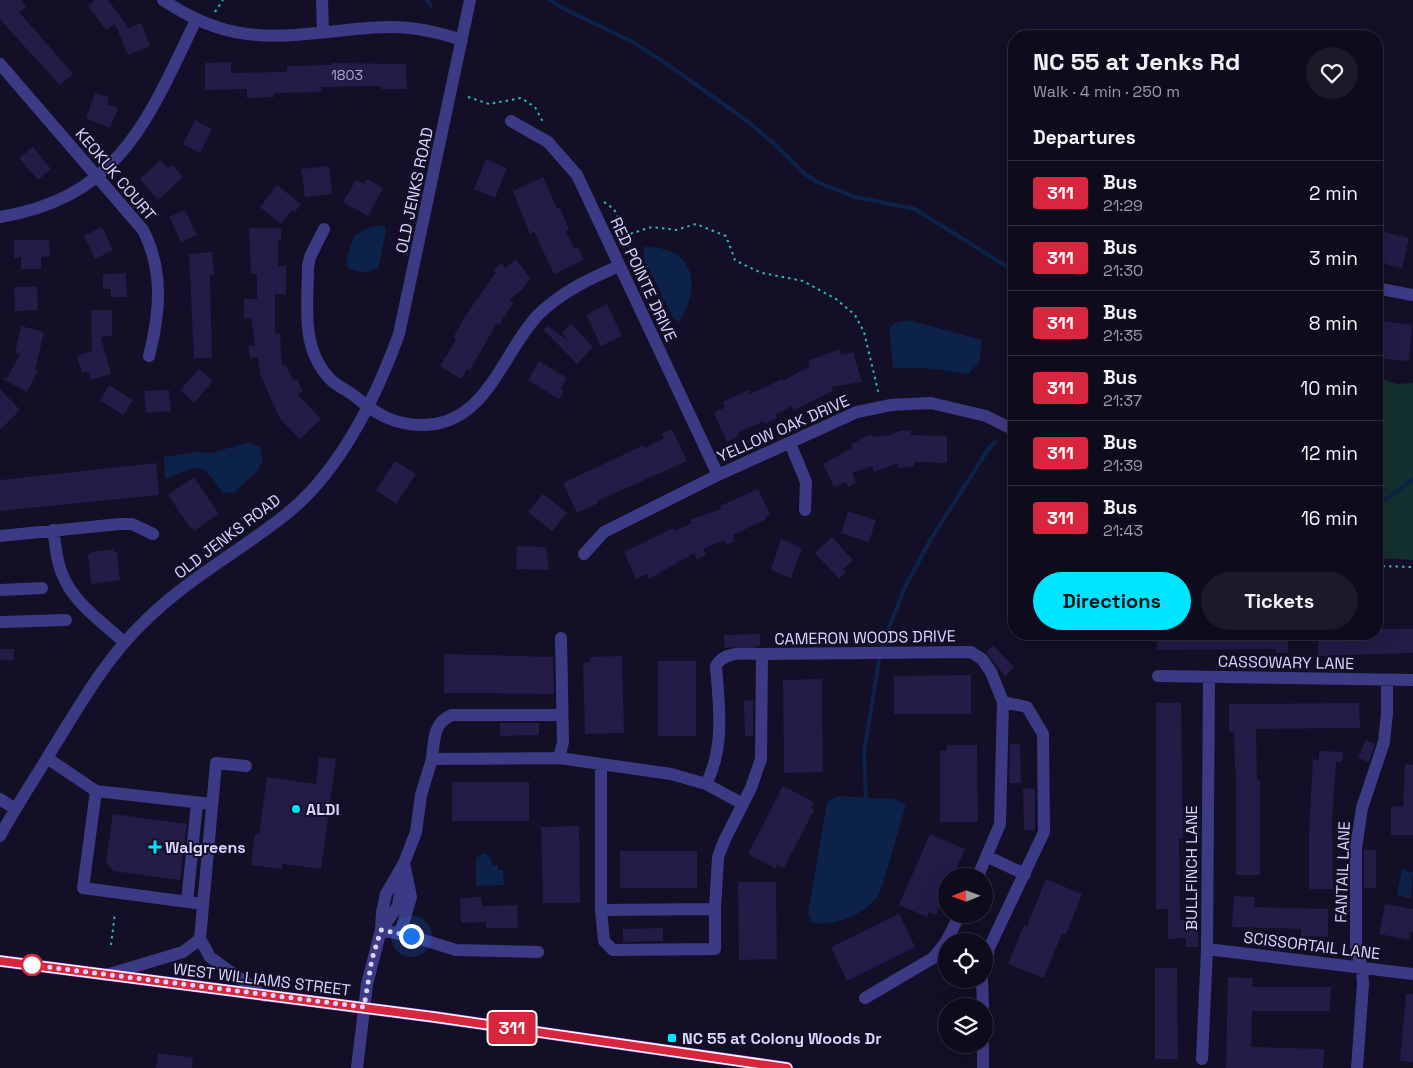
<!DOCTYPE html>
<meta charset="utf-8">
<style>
body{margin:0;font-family:"Space Grotesk",sans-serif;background:#1c1929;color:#f1f3f6;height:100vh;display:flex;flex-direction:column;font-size:19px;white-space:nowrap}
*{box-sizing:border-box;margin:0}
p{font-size:16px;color:#9b9ba3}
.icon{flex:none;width:28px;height:28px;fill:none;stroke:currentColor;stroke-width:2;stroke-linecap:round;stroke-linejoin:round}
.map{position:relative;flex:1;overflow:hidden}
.sheet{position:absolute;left:1008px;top:30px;width:375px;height:610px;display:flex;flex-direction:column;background:#0e0b1c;border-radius:20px;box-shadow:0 5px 20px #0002,0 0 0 1px #2e2b3b}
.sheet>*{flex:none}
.badge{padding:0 10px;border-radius:4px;font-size:18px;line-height:32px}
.needle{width:32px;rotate:269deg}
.fabs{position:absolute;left:938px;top:868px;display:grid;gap:10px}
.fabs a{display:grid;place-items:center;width:55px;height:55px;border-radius:50%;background:#0e0b1c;box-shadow:0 5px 20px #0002,0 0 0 1px #2e2b3b;font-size:25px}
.you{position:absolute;width:25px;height:25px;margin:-12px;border:4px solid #fff;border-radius:50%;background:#1a73e8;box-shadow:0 0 0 8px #1a73e833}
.map>.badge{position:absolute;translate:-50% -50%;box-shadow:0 0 0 2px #fff}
h2{padding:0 25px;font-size:19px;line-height:45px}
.round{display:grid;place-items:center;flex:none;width:52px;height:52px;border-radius:26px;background:#1c1929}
.head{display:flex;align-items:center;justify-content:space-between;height:85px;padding:0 25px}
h1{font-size:24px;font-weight:700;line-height:38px}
.primary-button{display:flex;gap:10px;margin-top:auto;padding:10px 25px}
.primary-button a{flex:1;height:58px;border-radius:30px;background:#00e5ff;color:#111;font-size:20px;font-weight:700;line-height:58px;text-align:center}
.primary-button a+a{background:#1c1929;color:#f1f3f6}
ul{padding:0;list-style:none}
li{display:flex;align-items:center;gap:15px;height:65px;padding:0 25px;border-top:1px solid #2e2b3b}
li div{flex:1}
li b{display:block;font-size:19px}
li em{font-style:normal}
li .badge{min-width:55px;font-weight:700;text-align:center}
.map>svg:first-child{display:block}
.green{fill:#12302f}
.water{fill:#0c2248}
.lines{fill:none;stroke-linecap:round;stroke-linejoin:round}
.stream{stroke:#0c2248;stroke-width:4}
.building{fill:#241b47}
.path{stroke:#2fb8b0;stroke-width:2;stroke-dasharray:2.5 4;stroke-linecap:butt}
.minor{stroke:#3d3a85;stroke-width:12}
.major{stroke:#c25bff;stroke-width:12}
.line-casing{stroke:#fff;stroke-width:11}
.line{stroke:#d7263d;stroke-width:8}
.walk{stroke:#d9d4ff;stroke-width:5;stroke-dasharray:0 9}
.poi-dot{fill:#00e5ff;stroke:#130f26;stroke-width:2}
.stop-dot{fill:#fff;stroke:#d7263d;stroke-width:2.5}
.labels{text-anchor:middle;stroke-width:4;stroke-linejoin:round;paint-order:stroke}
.number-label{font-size:14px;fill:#aca6d1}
.street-label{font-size:16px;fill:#d9d4ff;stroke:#130f26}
.poi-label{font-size:16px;font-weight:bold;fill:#d9d4ff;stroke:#130f26;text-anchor:start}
</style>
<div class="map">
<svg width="1413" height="1068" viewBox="0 0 1413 1068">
<rect width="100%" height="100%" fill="#130f26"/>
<path class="green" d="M1376 377 1397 384 1413 383V560L1376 558Z"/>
<path class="water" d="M380 225 385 226 386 232 378 268 365 273 349 269C343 259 351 245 355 235L368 228Z
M644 247C694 246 703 285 679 322L673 318 644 259Z
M908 320 982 340 979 362 968 374 925 368H893L889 328 895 323Z
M249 442 260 447 263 460 257 471 235 492 223 493C201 461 201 464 165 479L164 457 196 452 211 453Z
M838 796 893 799 906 804C901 820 884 888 877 897 861 916 836 926 812 923L808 913 827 802Z
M484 853 491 858 492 865H498V870H503L504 885 476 886V858Z
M1402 869 1413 872 1411 899 1397 895Z"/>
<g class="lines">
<path class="stream" d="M427 0 431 6
M550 0 568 11 629 40 661 60 746 120 771 141 805 174 817 182 855 197 915 209 1014 271
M1376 504 1390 497 1413 479
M866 800 864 752 881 648 905 587 931 539 989 448 995 442"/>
</g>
<path class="building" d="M0 0H21L26 7 19 12 73 74 60 85 3 23 0 18Z
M95 0H108L129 28 141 23 150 46 128 55 115 24 106 30 88 6Z
M231 62V73L287 72V66L331 65V63L406 64 407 89H381V86L321 87V92L274 93V97L247 98V89L205 90V63Z
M95 93 109 97 107 104 118 108 110 128 86 118Z
M195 120 212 129 200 153 183 144Z
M33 147 51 169 38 180 19 158Z
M486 159 507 168 495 198 474 189Z
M160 160 168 168 172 165 183 177 158 200 140 179Z
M329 166 332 194 305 197 301 169Z
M543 177 557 209 560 208 569 229 566 231 574 249 578 247 584 260 554 274 534 232 530 234 513 191Z
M367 179 383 188 368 216 343 202 356 180 364 184Z
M277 185 301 204 295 212 292 210 281 224 260 207Z
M185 210 197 235 181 242 169 217Z
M102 227 113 250 95 259 84 236Z
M249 228H281V240H278V266H286V295L275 294V334L280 333 282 366 285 364 293 380 297 379 303 391 297 394 321 419 300 439 280 419 260 374 258 357 250 358 248 346 255 345 251 318H244V299H257V274H251Z
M1376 230 1409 238 1402 268 1376 262Z
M14 240H49L50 256 41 257V269H21V257L14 258Z
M212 252 214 275H210L212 358H194L189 254Z
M516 259 530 278 522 290 509 300 513 303 499 325 497 323 470 370 467 369 461 379 440 366 456 340 453 338 466 315 496 272 493 270 501 263 505 268Z
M126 273 127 297H111V289H103V274Z
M14 287H37L38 310 15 311Z
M607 304 622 336 601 346 586 315Z
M91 310H112V336L101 337 111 374 91 380 89 372 82 373 77 356 92 351Z
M1376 320 1412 325 1409 361 1376 358Z
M571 324 593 347 577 364 544 330 547 326 569 341 562 333Z
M21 326 44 332 35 370 38 371 27 392 1 378H7L20 354 15 353Z
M840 349 841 355 853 352 862 382 831 387 833 391 794 410 792 406 775 415 777 418 765 424 764 421 746 429 737 434 738 436 727 442 714 413 725 407 723 402 748 390 750 394 782 379 783 381 810 366 808 361Z
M539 361 567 378 561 388 564 391 559 399 528 380Z
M199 369 213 381 194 403 180 390Z
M109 385 133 400 123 415 100 400Z
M0 389 20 410 0 430Z
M169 390 171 411 146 413 144 391Z
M672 429 687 461 597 501 598 503 577 513 563 483 644 445 645 448 664 438 662 433Z
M911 430V435L947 436V463L914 462V466L898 468V463L874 472 872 466 852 473 856 483 848 487 846 482 834 487 823 464 852 448 851 445 862 438 872 434 873 437 891 435 899 431Z
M395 461 416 474 396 504 376 490Z
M156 463 159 495 0 511V480Z
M194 477 219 514 194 531 193 528 191 529 168 495Z
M758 489 770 514 765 517 766 519 733 535 735 541 726 545 724 540 703 549 706 555 697 559 694 553 649 579 647 574 636 579 624 552 673 528 674 531 692 523 690 520 721 509 720 506Z
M543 494 567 513 552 531 528 512Z
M848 511 876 520 869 542 841 533Z
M832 537 853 560 843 569 846 572 839 579 815 553Z
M781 539 802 548 791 578 771 570Z
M517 546 546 547 549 570 516 569Z
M114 549V552H117L120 580 91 584 88 554H91L90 552Z
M1376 629H1413V653L1318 656V634H1376Z
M760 634V646L725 648 724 635Z
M1157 634H1288V653H1276V649L1157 650Z
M993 645 1014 667 1005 676 986 652Z
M0 649H14V660H0Z
M444 654 553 657 554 694 444 693Z
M622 656 624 733 585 734 583 663 590 662V657Z
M658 661H696V736H658Z
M971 675V714H894V676Z
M822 679 823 772 784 773 783 680Z
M753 700V736H745L744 701Z
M1156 703H1181L1183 838 1179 839 1180 920 1198 921V947H1186V938L1168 939V909H1156Z
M1359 703 1360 728 1256 729 1257 780H1260V875H1236V770H1235L1234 732H1229V704Z
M500 723H539V735L500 736Z
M1366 740 1375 744 1369 762 1358 758Z
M1010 744H1020L1021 783H1009Z
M947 745H977L978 822H940V751H946Z
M1319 751 1343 752 1342 762H1336L1332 818 1333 889H1309V832L1313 759 1319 760Z
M319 757 336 759 321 869 282 864V869L251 865 255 834H259L267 777 316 784Z
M1405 764 1413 765V835H1391V806L1403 807Z
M452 782H529V821H452Z
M783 786 814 802 811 808 814 810 784 868 776 864V869L748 854Z
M1023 788 1035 789V831L1024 830Z
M113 814 187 824 180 880 113 871 106 862Z
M579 826 580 903H543L541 827Z
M930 834 965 849 953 876H946V892L936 915 929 912 927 917 899 905Z
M1364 850H1376V888H1364Z
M620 851H697V888H620Z
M1046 879 1082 894 1066 935 1062 933 1044 978 1008 964 1024 925 1027 926Z
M738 882H776L777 959 739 960Z
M1234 896 1255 897 1254 907 1328 909V937L1301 936V929L1232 927Z
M481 897 482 906 517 905 518 928H486V922L461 923 460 898Z
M1385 904 1413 909V932H1410L1409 940 1379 934Z
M899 914 915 947 847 981 831 947Z
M663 928V941L623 942V929Z
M1155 968H1177L1178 1059H1155Z
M1228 977 1253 978 1252 987H1331L1330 1011H1252L1251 1047 1324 1049 1323 1068H1226Z
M1406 994H1413V1062L1400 1061Z
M158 1053 193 1058 192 1068H156Z"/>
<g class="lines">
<path class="path" d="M215 12 223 0
M468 97 489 104 521 98 535 107 544 124
M604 202 614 209 626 235 652 227 676 230 696 224 726 236 735 260 742 264 762 273 803 281 836 299 855 315 864 332 879 395
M1376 566 1413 567
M111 945 115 913"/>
<path class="minor" d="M163 0C189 17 215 30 247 34 293 40 341 28 387 27 413 26 438 32 462 40
M322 0 323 32
M0 64 143 230C164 271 160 313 149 356
M511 121 548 142 577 175 718 475
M0 217C120 198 149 117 196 20
M324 229 310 257 308 267C308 305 300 348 330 379 338 387 349 391 357 398 377 415 396 425 422 425 486 426 502 353 538 315 561 292 589 279 619 266
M1376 288 1413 295
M790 443 806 482 805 510
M53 530C56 546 56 562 63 576 74 603 103 623 124 642
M0 536 120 524H132L153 534
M584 554 604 532 718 475 857 412 891 405 931 403 986 416 1014 430
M0 590 42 588
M0 622 66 620
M1158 676 1413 680
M47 758 96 791 211 804
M559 758 563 742 561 638
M432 759C434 741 433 722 452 715H562
M601 765V910L715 909 718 857 725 839 751 788 761 759 762 654 971 652 982 659 991 672 1003 702 1000 824 978 876
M246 766 216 763 200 939 210 957 264 996
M706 784C725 748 719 705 716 666 724 650 747 654 762 654
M96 791 83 888 203 904
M0 799 15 809
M0 836C18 803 39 772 58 740 84 698 109 655 145 621 185 581 236 553 280 519 338 476 375 400 399 334L470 0
M988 857 1025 874
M187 902 197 803
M601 910 604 941 613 950 715 949V909
M381 930 411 936 456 950 538 952
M381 930 398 906 403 873
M400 934 411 897 404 863
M1207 949 1413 974
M984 970 989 948 1044 832 1043 734 1027 707 1003 702
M106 975 183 952 200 939
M982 979 983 1006
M865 998 933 958 946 942 960 914
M1202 1059 1207 949 1209 677
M357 1068 367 984 381 930 382 912 386 894 404 863 416 832 421 795 432 759 559 758 671 774 706 784 743 804
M983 1068V1044
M1357 1068 1363 984 1362 968 1356 948V848L1362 808 1384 742 1387 713V680"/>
<path class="major" d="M0 961 434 1017 787 1068"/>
</g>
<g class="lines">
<g class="line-casing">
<path id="line" d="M0 961 434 1017 787 1068"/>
</g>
<use href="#line" class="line"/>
<path class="walk" d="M32 965 364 1007 372 959 381 930 411 936"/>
</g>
<g class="poi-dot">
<circle cx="296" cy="809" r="5"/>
<path d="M152.5 839.5h5v5h5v5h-5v5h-5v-5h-5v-5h5z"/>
<rect x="667" y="1033" width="10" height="10" rx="2.5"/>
</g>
<circle class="stop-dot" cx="32" cy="965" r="10"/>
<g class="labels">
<g class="number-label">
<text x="347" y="80">1803</text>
</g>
<g class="street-label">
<text transform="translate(116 174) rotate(50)" y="6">KEOKUK COURT</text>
<text transform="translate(414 190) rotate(-78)" y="6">OLD JENKS ROAD</text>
<text transform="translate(644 279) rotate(65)" y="6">RED POINTE DRIVE</text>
<text transform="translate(783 428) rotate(-24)" y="6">YELLOW OAK DRIVE</text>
<text transform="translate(227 536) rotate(-37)" y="6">OLD JENKS ROAD</text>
<text transform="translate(865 637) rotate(-1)" y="6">CAMERON WOODS DRIVE</text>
<text transform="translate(1286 662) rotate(1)" y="6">CASSOWARY LANE</text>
<text transform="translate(1191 868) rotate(-90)" y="6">BULLFINCH LANE</text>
<text transform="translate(1342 872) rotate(-88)" y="6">FANTAIL LANE</text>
<text transform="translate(1312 945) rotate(7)" y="6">SCISSORTAIL LANE</text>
<text transform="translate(262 979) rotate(7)" y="6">WEST WILLIAMS STREET</text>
</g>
<g class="poi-label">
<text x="306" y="815">ALDI</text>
<text x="165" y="853">Walgreens</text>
<text x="682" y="1044">NC 55 at Colony Woods Dr</text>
</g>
</g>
</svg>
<div class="fabs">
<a><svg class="needle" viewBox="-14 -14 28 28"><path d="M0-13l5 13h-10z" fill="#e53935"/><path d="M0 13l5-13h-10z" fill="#9b9ba3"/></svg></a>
<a><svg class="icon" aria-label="locate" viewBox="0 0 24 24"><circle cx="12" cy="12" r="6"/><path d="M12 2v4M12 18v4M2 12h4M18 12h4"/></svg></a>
<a><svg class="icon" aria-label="layers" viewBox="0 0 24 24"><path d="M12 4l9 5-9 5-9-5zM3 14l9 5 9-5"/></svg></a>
</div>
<div class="you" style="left:411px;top:936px"></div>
<b class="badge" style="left:512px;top:1028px;background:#d7263d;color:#fff">311</b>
<section class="sheet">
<div class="head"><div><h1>NC 55 at Jenks Rd</h1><p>Walk · 4 min · 250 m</p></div><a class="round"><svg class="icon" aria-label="heart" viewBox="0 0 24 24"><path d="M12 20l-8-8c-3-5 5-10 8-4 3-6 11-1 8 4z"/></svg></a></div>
<h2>Departures</h2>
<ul>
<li><span class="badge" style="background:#d7263d;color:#fff">311</span><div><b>Bus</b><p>21:29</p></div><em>2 min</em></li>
<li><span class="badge" style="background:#d7263d;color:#fff">311</span><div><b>Bus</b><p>21:30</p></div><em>3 min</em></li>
<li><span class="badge" style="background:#d7263d;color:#fff">311</span><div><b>Bus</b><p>21:35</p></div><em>8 min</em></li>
<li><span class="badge" style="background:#d7263d;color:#fff">311</span><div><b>Bus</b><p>21:37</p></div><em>10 min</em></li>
<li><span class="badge" style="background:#d7263d;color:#fff">311</span><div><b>Bus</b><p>21:39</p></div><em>12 min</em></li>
<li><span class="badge" style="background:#d7263d;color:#fff">311</span><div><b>Bus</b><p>21:43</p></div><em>16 min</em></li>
</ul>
<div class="primary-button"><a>Directions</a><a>Tickets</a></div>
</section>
</div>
